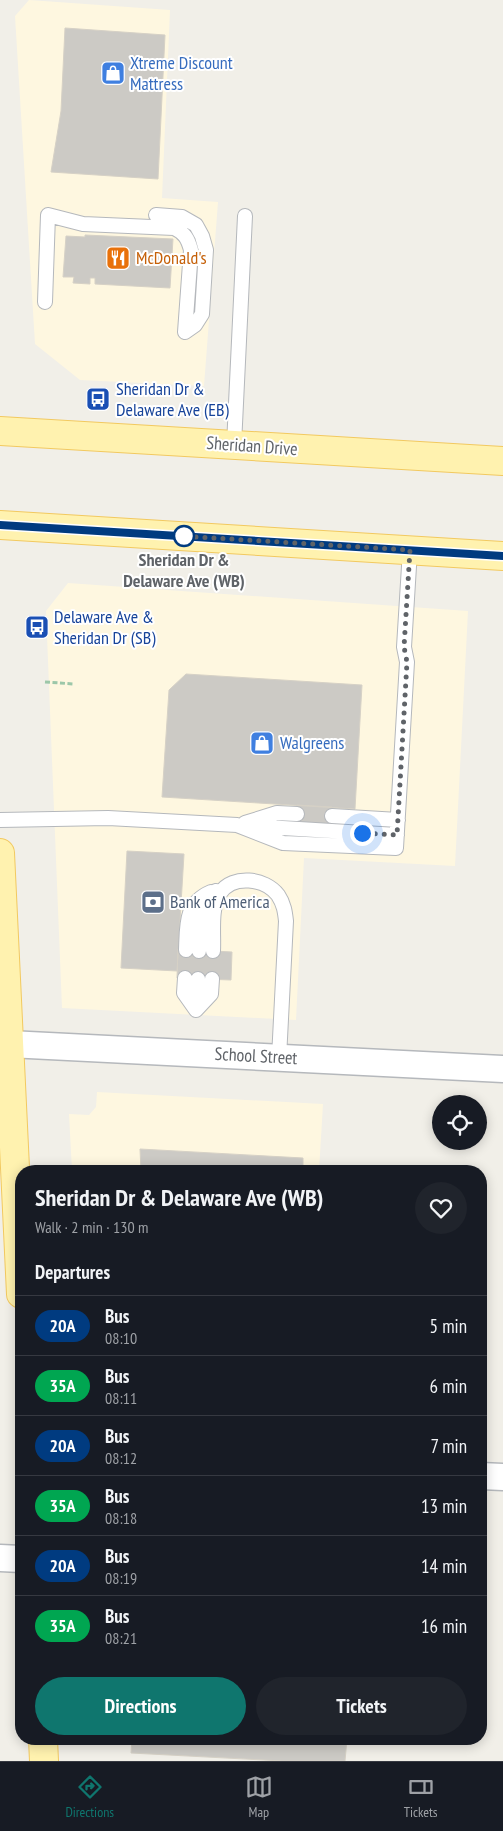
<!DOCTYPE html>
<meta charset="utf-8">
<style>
body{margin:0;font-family:"PT Sans Narrow",sans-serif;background:#20242c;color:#f1f3f6;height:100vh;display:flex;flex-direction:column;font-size:19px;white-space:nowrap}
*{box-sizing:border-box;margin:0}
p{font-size:16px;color:#9ea1a6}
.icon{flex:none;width:28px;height:28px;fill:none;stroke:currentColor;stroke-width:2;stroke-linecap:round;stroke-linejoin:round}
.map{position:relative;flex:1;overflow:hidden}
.details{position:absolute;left:15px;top:1165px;width:472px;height:580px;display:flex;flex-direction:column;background:#171b24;border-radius:20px;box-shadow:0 2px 12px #0003}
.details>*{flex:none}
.badge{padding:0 10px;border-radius:16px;font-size:18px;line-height:32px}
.tools{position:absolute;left:432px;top:1095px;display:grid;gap:10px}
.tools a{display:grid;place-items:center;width:55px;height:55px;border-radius:50%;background:#171b24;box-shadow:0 2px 12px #0003;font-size:25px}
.you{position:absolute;width:25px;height:25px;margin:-12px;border:4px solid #fff;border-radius:50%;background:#1a73e8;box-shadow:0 0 0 8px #1a73e833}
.map>.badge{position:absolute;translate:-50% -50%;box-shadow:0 0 0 2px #fff}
h2{padding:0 20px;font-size:19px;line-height:45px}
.round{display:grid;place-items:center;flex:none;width:52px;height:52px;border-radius:26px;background:#20242c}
.head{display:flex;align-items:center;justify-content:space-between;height:85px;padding:0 20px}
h1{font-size:24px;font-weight:700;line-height:38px}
.button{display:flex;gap:10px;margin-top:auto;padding:10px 20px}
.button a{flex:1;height:58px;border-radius:30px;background:#0f766e;color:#fff;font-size:20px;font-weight:700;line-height:58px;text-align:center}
.button a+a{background:#20242c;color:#f1f3f6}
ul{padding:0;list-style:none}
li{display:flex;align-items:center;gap:15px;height:60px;padding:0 20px;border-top:1px solid #363941}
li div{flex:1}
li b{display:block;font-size:19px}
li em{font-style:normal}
li .badge{min-width:55px;font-weight:700;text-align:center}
.menu{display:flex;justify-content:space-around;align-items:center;height:70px;border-top:1px solid #363941;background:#171b24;font-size:14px;color:#9ea1a6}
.menu a{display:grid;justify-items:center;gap:2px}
.menu .current{color:#0f766e}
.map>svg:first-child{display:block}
.commercial{fill:#fef7e0}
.building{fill:#cccac5;stroke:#d6d1c6}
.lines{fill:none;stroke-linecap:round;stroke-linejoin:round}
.service-casing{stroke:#b5b8bc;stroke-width:16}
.minor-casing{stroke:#b5b8bc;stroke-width:29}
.primary-casing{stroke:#f2c960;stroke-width:30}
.path{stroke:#9cc7a9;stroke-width:3;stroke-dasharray:5 2.5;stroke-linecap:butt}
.service{stroke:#fff;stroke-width:14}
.minor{stroke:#fff;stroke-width:26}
.primary{stroke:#fff2af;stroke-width:28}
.line-casing{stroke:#fff;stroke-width:11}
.line{stroke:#003b80;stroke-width:8}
.walk{stroke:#5f6368;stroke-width:5;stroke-dasharray:0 9}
.stop-dot{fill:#fff;stroke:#003b80;stroke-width:2.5}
.labels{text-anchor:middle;stroke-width:4;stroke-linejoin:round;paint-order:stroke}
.shop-label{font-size:18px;fill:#366cbe;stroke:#fff;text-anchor:start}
.food-label{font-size:18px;fill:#c56008;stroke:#fff;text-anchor:start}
.transit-label{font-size:18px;fill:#164399;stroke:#fff;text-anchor:start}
.street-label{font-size:18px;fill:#5f6368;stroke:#fff}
.stop-label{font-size:18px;font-weight:bold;fill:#5f6368;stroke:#fff}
.service-label{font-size:18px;fill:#4e5e75;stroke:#fff;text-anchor:start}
</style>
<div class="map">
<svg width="503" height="1761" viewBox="0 0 503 1761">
<rect width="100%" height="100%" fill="#f1efe8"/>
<path class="commercial" d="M29 0 170 10 162 198 218 202 204 386 80 380 35 344 15 16Z
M68 583 468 611 455 866 304 858 296 1020 62 1008 46 611Z
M97 1092 323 1104 319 1171H72L69 1114 89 1115 96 1107Z"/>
<path class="building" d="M65 28 165 35 158 179 51 172 61 111Z
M85 235 173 239 170 288 95 284V278H90V284L73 283 74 277H63L66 236 85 237Z
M186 674 362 685 355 809 162 797 169 690Z
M297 805 332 807 331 830 296 828Z
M127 851 184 854 177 971 121 968Z
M178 949 232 952 231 980 177 978Z
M140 1149 303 1158V1171H141Z
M132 1739H347L345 1761H282L131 1753Z"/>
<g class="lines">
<g class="service-casing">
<path id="service" d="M156 215 182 217 196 225 202 236 206 250 202 314 195 325 185 332
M45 302 48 215 83 224 174 228C185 233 188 239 191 250L185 332
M234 445 245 216
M332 816 398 820
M0 820 108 818 237 825 283 843 396 848 407 662 404 647 410 550
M245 823 277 813 297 814
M250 826 397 835
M186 950C187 925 185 903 211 892
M199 951 201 912 216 891
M213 951C214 934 210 908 220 893 233 874 265 878 278 895 284 904 285 912 286 921L279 1058
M185 978 184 993 196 1010
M196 1010 211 994 212 979
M196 1010 198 979"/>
</g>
<g class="minor-casing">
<path id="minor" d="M9 1044 503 1069
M481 1476 503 1477
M0 1558 21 1559"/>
</g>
<g class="primary-casing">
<path id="primary" d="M0 431 503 461
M0 525 503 556
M0 853 21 1294
M43 1739 44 1761"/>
</g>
<path class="path" d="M45 682 74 684"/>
<use href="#service" class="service"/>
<use href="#minor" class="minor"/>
<use href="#primary" class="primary"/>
</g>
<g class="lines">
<g class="line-casing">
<path id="line" d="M0 525 503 556"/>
</g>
<use href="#line" class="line"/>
<path class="walk" d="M184 536H181L410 550 404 647 407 662 397 835 362 833"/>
</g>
<defs>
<g id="shop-square" transform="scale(1.25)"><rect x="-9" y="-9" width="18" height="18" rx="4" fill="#3f7fe0" stroke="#fff"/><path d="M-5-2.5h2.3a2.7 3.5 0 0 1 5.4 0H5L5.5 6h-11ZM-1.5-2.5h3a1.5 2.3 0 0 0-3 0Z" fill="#fff"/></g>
<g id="restaurant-square" transform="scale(1.25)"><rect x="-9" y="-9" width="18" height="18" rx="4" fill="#e8710a" stroke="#fff"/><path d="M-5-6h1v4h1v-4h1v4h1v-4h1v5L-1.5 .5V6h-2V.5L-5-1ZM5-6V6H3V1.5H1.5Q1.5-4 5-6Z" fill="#fff"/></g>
<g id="bus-square" transform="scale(1.25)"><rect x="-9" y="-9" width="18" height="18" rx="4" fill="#1a4fb4" stroke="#fff"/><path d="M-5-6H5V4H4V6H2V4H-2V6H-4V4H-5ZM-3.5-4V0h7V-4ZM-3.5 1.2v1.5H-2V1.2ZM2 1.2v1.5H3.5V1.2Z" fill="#fff"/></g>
<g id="bank-square" transform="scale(1.25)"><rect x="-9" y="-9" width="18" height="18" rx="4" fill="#5c6f8a" stroke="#fff"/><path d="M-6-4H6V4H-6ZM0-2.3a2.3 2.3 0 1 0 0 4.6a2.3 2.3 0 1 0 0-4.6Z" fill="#fff"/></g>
</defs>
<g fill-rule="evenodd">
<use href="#shop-square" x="113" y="73"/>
<use href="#restaurant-square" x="118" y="258"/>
<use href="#bus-square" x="98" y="399"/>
<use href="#bus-square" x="37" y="627"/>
<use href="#shop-square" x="262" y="743"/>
<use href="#bank-square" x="153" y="902"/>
</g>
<circle class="stop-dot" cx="184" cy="536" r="10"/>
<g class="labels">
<g class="shop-label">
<text x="130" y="69">Xtreme Discount<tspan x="130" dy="21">Mattress</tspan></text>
<text x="280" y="749">Walgreens</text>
</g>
<g class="food-label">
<text x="136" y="264">McDonald's</text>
</g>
<g class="transit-label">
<text x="116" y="395">Sheridan Dr &amp;<tspan x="116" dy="21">Delaware Ave (EB)</tspan></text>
<text x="54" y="623">Delaware Ave &amp;<tspan x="54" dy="21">Sheridan Dr (SB)</tspan></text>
</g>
<g class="street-label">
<text transform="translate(252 446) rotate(4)" y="6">Sheridan Drive</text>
<text transform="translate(256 1056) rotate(3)" y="6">School Street</text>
</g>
<g class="stop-label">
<text x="184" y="566">Sheridan Dr &amp;<tspan x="184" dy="21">Delaware Ave (WB)</tspan></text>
</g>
<g class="service-label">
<text x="170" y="908">Bank of America</text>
</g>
</g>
</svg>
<div class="tools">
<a><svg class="icon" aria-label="locate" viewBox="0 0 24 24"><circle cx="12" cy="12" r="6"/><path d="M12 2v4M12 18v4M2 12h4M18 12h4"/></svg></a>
</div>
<div class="you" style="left:362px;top:833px"></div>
<section class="details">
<div class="head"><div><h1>Sheridan Dr &amp; Delaware Ave (WB)</h1><p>Walk · 2 min · 130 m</p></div><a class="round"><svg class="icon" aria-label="heart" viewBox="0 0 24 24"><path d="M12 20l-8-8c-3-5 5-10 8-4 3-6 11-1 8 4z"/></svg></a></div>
<h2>Departures</h2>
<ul>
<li><span class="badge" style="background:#003b80;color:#fff">20A</span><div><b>Bus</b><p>08:10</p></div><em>5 min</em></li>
<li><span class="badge" style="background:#00a651;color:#fff">35A</span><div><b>Bus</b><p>08:11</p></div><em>6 min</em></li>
<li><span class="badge" style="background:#003b80;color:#fff">20A</span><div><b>Bus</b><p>08:12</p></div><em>7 min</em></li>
<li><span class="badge" style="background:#00a651;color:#fff">35A</span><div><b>Bus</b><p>08:18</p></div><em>13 min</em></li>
<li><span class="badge" style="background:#003b80;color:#fff">20A</span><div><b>Bus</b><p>08:19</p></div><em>14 min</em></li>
<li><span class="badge" style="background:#00a651;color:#fff">35A</span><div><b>Bus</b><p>08:21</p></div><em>16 min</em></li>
</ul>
<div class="button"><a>Directions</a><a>Tickets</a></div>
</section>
</div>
<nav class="menu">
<a class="current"><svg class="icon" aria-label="directions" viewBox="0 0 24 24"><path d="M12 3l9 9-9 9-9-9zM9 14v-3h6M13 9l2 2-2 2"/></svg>Directions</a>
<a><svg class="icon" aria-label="map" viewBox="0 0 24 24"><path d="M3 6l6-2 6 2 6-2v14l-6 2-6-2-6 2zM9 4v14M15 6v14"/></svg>Map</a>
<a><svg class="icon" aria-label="tickets" viewBox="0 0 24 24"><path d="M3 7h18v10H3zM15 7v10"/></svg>Tickets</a>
</nav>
